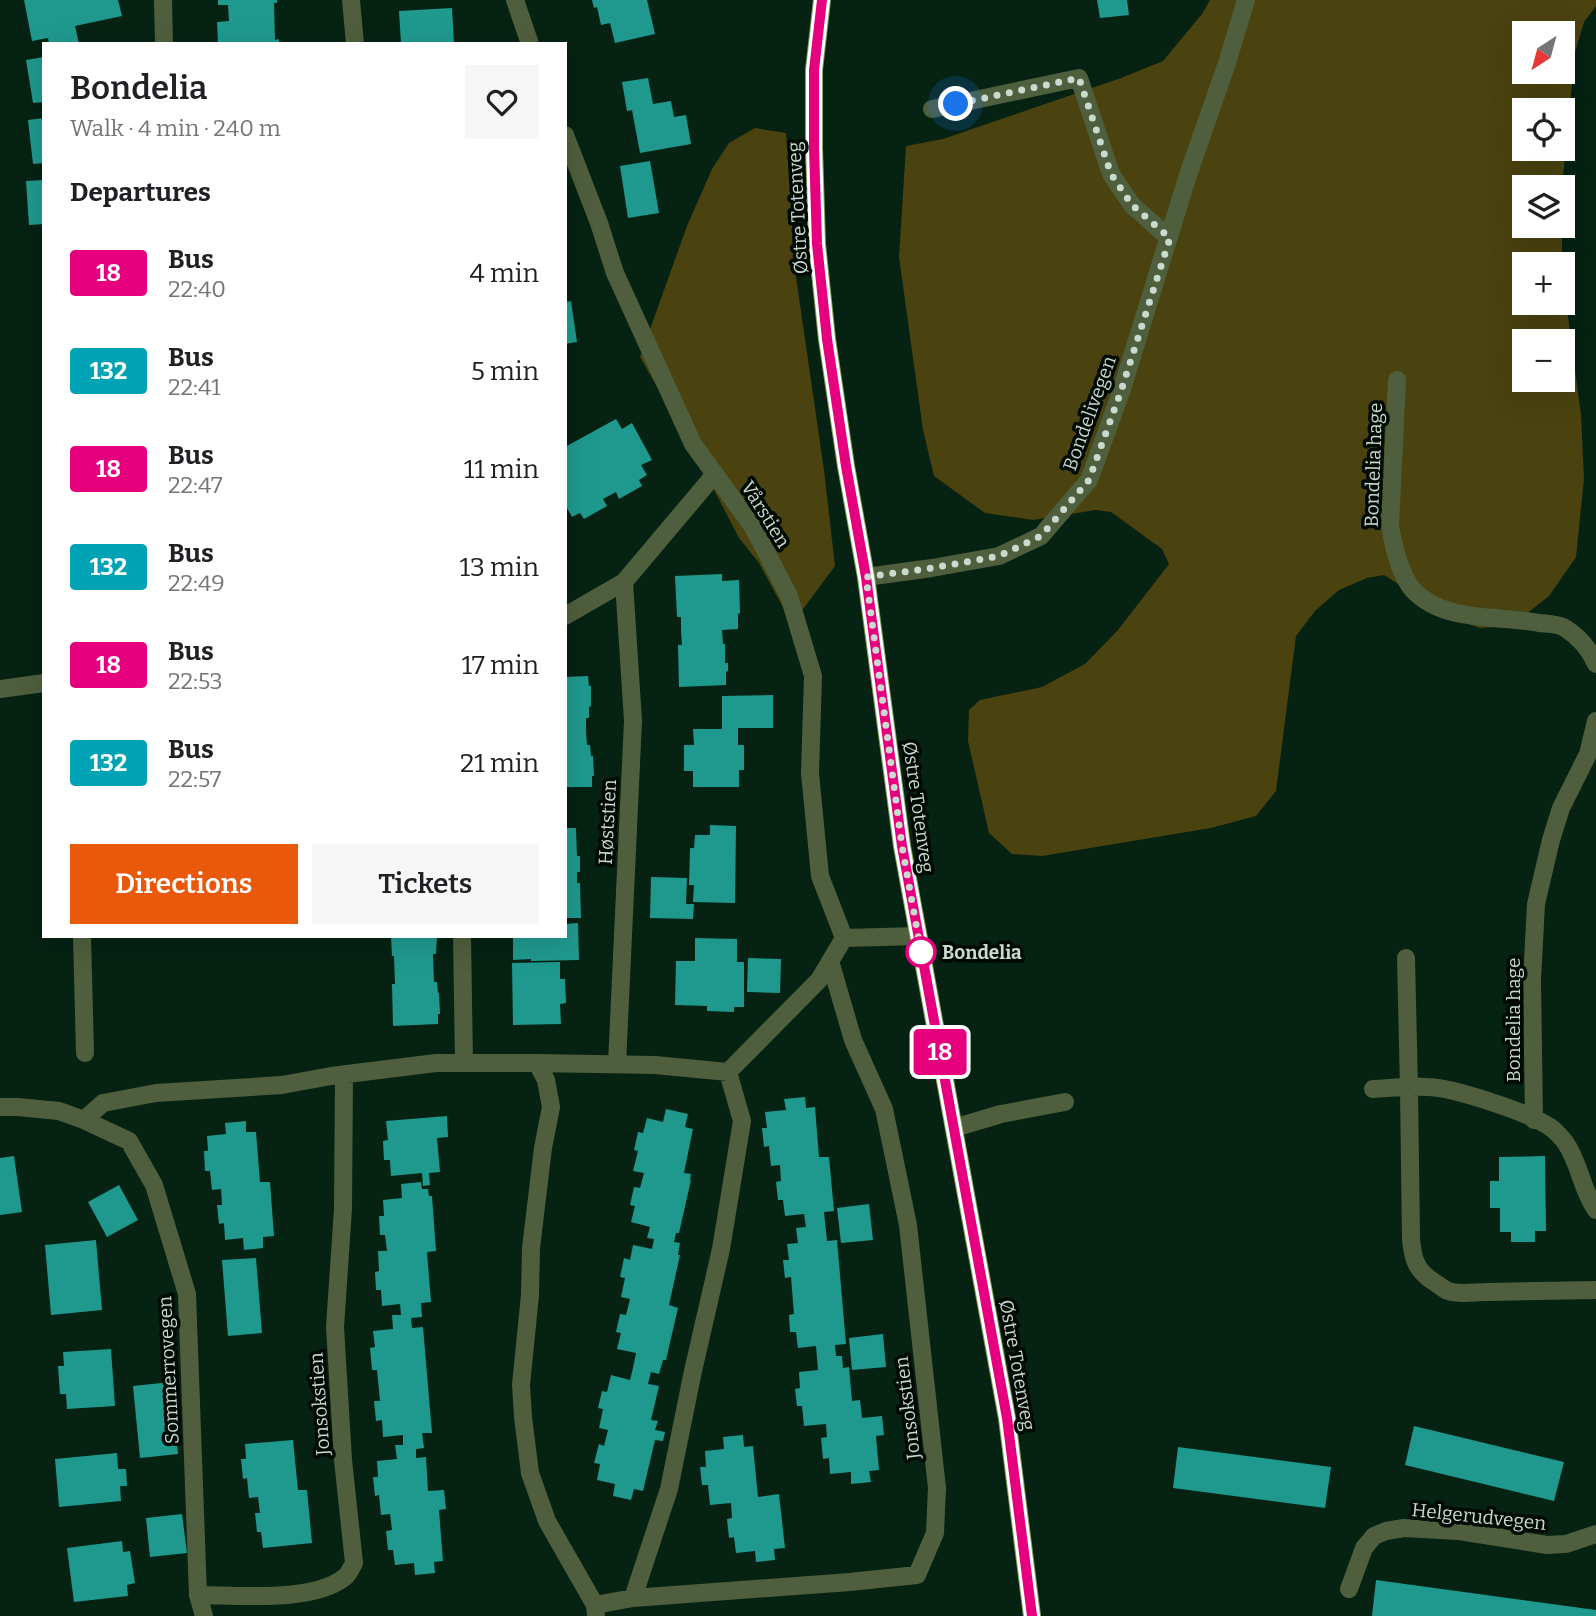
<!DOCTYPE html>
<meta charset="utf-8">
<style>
body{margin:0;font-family:Bitter,serif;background:#f6f6f6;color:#202124;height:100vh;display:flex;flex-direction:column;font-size:26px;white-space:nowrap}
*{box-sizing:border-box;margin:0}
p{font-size:23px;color:#757577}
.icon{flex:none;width:38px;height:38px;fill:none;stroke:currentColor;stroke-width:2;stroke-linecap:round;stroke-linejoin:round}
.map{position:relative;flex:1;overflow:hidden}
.drawer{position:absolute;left:42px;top:42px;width:525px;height:896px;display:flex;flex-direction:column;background:#fff;border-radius:0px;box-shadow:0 7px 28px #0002}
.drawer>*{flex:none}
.badge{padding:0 14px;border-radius:5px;font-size:24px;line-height:46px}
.needle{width:46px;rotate:216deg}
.tools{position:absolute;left:1512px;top:21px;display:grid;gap:14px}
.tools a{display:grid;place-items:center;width:63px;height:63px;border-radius:0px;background:#fff;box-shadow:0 7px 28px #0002;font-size:35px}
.you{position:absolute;width:35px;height:35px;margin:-18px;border:5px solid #fff;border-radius:50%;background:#1a73e8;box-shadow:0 0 0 10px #1a73e833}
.map>.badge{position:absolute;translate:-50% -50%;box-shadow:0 0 0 4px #fff}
h2{padding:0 28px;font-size:26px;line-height:63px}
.round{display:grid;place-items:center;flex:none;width:74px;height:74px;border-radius:0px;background:#f6f6f6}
.head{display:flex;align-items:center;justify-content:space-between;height:119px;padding:0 28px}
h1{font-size:33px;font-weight:600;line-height:52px}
.button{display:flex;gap:14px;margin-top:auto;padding:14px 28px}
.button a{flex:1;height:80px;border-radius:0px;background:#ea580c;color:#fff;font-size:28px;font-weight:600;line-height:80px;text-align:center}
.button a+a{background:#f6f6f6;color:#202124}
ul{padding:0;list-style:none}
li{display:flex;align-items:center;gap:21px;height:98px;padding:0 28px}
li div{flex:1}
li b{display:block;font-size:26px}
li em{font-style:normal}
li .badge{min-width:77px;font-weight:700;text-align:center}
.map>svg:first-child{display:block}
.green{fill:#4a420f;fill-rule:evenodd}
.building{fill:#1f998e}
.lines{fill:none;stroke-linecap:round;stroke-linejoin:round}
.lane{stroke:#4f5f3d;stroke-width:18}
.street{stroke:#4f5f3d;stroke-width:18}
.primary{stroke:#82a359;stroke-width:18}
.line-casing{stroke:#fff;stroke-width:16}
.line{stroke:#e6007e;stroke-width:10}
.walk{stroke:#c9dacf;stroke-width:7;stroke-dasharray:0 12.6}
.stop-dot{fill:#fff;stroke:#e6007e;stroke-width:3.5}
.labels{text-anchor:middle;stroke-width:7;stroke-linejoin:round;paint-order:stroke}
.street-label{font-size:19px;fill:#c9dacf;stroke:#010904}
.stop-label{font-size:19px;font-weight:bold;fill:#c9dacf;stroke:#010904;text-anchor:start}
</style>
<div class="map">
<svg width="1596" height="1616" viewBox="0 0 1596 1616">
<rect width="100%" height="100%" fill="#052213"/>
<path class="green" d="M1210 0H1596V6L1584 22 1575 52 1562 187H1524V226H1562V264H1524V303H1563V279L1581 415 1584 479 1576 557 1549 596 1525 615 1496 627 1480 628 1451 618 1384 575 1367 578 1339 590 1315 611 1296 636 1276 791 1256 816 1211 828 1042 856 1012 854 989 833 968 741 969 710 980 700 1042 687 1085 664 1118 630 1169 564 1162 549 1111 512 1096 510 1033 520 985 513 934 476 923 430 899 257 906 146 943 139 1121 78 1163 61 1202 14ZM1524 33H1563V72H1524ZM1524 110H1563V149H1524ZM1524 341H1563V380H1524Z
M755 128 786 133 796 277 824 470 835 566 792 624 759 563 739 538 696 455 640 357 687 226 712 169 729 143Z"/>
<path class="building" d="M24 0H118L122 16 75 26 79 44H49L48 38 32 41Z
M218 0H277V3H274L275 40 279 39V44H218L217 22 229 21 228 5H218Z
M592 0H647L655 34 615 43 610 23 601 25 597 7 594 8Z
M1097 0H1127L1129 15 1100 18Z
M452 8 454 44H401L399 11Z
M44 57V102L33 103 26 60Z
M648 78 653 104 671 101 674 117 686 115 691 144 640 153 632 110 627 111 622 82Z
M44 118V163L33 164 28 120Z
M650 161 659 213 628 218 620 166Z
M44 180V224L29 225 26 181Z
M571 301 577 342 565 344V302Z
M616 419 622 429 632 423 652 460 641 465 647 475 639 480 642 486 619 499 616 492 603 499 607 506 584 519 580 513 572 517 567 508 565 509V447Z
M722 574V581L739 580 740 613 738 614V629L722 630 723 644H725V663H728V671L726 672V685L679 687 678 645H682L681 631V617H677L675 576Z
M588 676 589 686H591V707L589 706V718H586V732L587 745H590L591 756H593L594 776H592V787H565V677Z
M773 695V728H738V745H744V770H739V787H693V771H684V745H694L693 729H722V696Z
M710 825 736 826 735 903 693 902 694 885H689L690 848H694L695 835H710Z
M565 828H576L577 856H580V872H577V883H580L581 918H565Z
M651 877 687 878 686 904H694L693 919 650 918Z
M578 923 579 960 531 961V959L513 960V936H565V924Z
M391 936H437L436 954H433L434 982H437L438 993H439L440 1014H438V1024L393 1026 392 984H395L394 956H392Z
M695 938 737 939V962H744V1007H734V1012L707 1011V1006L675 1005 676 961H695Z
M748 958 781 959 780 993 747 992Z
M560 962V979H565L566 1003 560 1004 561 1024 513 1025 512 963Z
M805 1097 806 1108 815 1107 819 1157H829L834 1211 824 1212 827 1241 837 1240 846 1344 835 1345 836 1356H842L843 1368 849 1367 852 1401 860 1400 862 1418 882 1416 884 1435 876 1436 879 1470 869 1471 871 1482 851 1484V1472L830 1474 829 1458 823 1459 821 1438 827 1437 826 1424 804 1426 802 1406H797L795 1389 800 1388 799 1372 818 1370 816 1346 798 1348 796 1332H790L789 1315 794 1314 791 1277 785 1278 783 1260H789L787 1244 798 1243 796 1228 806 1227 804 1214 785 1216 783 1200H778L776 1182 781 1181 780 1165 771 1166 769 1146 764 1147 762 1128H767L765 1112 786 1110 784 1099Z
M666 1109 688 1114 685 1127 693 1129 684 1173 691 1174 690 1180H691L679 1233H676L674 1242 680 1243 678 1255H680L669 1305 678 1308 666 1360H663L659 1374 651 1372 648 1384 659 1386 651 1420 658 1421 655 1430 665 1432 663 1441 655 1440 643 1491 634 1489 631 1500 613 1496 615 1484 597 1480 600 1464 594 1463 599 1444 604 1446 608 1430 599 1428 603 1409 598 1408 602 1391 607 1392 611 1375 630 1380 633 1368 636 1353 617 1349 621 1333 616 1332 620 1314 626 1315 630 1299 621 1297 625 1278 620 1277 624 1258 630 1260 633 1245 652 1249 654 1239 647 1238 650 1227 631 1222 635 1206 630 1205 634 1187 640 1188 644 1173 633 1171 638 1151 634 1150 638 1132 643 1133 647 1118 663 1122Z
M447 1116 448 1137 437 1138 440 1172 429 1173 430 1185 423 1186 422 1173 391 1176 390 1160H384L383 1141 388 1140 386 1121Z
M246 1121V1132H256L260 1182H270L274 1236 263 1237V1248L244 1250 243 1238 225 1240 224 1223 219 1224 217 1205H222L221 1189 212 1190 210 1171H205L204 1151H208L207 1136 226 1134 225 1123Z
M14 1156 22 1212 0 1215V1158Z
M1545 1156 1546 1231H1535V1242H1511V1232H1500V1208H1490V1181H1499V1157Z
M421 1182 422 1189H428L429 1196H432L436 1251 427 1252 431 1302 421 1303 422 1317 411 1318 412 1328 423 1327 432 1433H422L424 1448 416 1449V1458L426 1457 428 1491 444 1490 446 1509 439 1510 443 1561 434 1562 435 1573 415 1575 414 1563 395 1565 393 1550H388L386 1531 392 1530 390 1514 381 1515 379 1495 375 1496 373 1477H378L377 1461 397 1459 395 1445H403V1435L383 1437 382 1420 376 1421 374 1401H380L377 1370H372L370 1348 375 1347 373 1331 393 1329 392 1315H401L400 1304 382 1306 381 1290H376L375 1272 379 1271 378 1251H387L385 1235H380L379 1216H384L383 1200 402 1198 401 1184Z
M119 1185 138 1220 107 1237 88 1202Z
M869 1204 873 1240 841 1243 837 1208Z
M96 1240 102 1310 51 1315 45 1245Z
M256 1258 262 1333 228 1336 222 1260Z
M883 1334 886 1367 852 1370 849 1338Z
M111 1349 115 1406 67 1409 66 1394H60L58 1366H64L63 1352Z
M171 1382 178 1454 140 1458 133 1386Z
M1414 1426 1564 1462 1554 1501 1405 1465Z
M743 1435 744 1447 753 1446 758 1497 779 1494 785 1548 774 1549 775 1560 756 1562 755 1551 736 1553 734 1537 729 1538 727 1519 732 1518 731 1503 710 1505 708 1485H702L700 1467H706L705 1451 724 1449 723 1437Z
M293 1440 298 1490H307L312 1543 263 1548 261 1532H257L255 1513H260L258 1497 249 1498 247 1478 243 1479 241 1459H246L245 1444Z
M1178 1447 1331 1467 1325 1508 1173 1488Z
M117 1453 118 1469H126L127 1486H120L121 1501 59 1507 55 1459Z
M182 1514 187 1553 150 1557 146 1518Z
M122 1541 123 1552 130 1551 135 1583 127 1585 128 1596 74 1602 67 1548Z
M1376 1580 1596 1610V1616H1372Z"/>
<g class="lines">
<path class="lane" d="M351 0 355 44
M82 936 85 1053
M1406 958 1409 1088
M954 1128 1001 1114 1065 1102
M1487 1292 1596 1290
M1349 1589 1364 1548 1374 1536 1386 1531 1404 1528 1459 1531 1547 1545 1566 1544 1596 1534"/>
<path class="street" d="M163 0 164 44
M515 0 530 44
M932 109 1079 78 1111 174 1132 205 1169 238
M565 135 599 223 615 273 693 444 753 527 789 596 813 676 810 773 820 876 844 938
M1397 380 1390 525C1393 544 1400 575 1413 590 1444 623 1498 615 1539 623 1547 624 1559 624 1565 628 1579 637 1590 650 1596 664
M866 577 932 568 999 556 1041 536 1089 480 1121 392 1188 175 1227 63 1246 0
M565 616 624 582 715 474
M0 689 44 683
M462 936 464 1063
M537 1063 546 1080 551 1107 543 1148 531 1248 530 1295 521 1385 523 1417 530 1473 547 1521 595 1605 596 1616
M617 1064 633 721 624 582
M1409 1088 1411 1239C1413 1260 1416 1270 1434 1282 1438 1284 1443 1289 1448 1291 1459 1295 1475 1292 1487 1292
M1373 1089C1391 1088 1409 1086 1427 1087 1452 1087 1535 1114 1554 1130 1557 1133 1562 1138 1565 1142 1580 1163 1581 1189 1596 1210
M0 1107H18L59 1111 84 1120 129 1141 154 1185 187 1294 198 1595 204 1616
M84 1120 103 1103 156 1093 282 1085 331 1076 436 1063H537L655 1065 728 1072 819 980 844 938 918 936
M1534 1120 1532 980 1536 904 1551 840 1561 808 1588 754 1596 721
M198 1595C238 1595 313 1603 345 1577 349 1574 351 1568 354 1563L343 1460 335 1327 343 1209 344 1075
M633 1598 669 1489 693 1371 721 1249 742 1121 728 1072
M595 1605 633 1598 850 1582 917 1575 935 1533 937 1488 908 1225 884 1109 853 1040 830 961"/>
<path class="primary" d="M822 0 814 70V148L817 244 827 339 846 466 866 577 902 846 1007 1418 1032 1616"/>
</g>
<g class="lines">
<g class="line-casing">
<path id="line" d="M822 0 814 70V148L817 244 827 339 846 466 866 577 902 846 1007 1418 1032 1616"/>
</g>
<use href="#line" class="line"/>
<path class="walk" d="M921 952 923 963 902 846 866 577 932 568 999 556 1041 536 1089 480 1121 391 1170 238 1132 205 1111 174 1079 78 956 104"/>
</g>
<circle class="stop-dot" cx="921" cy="952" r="14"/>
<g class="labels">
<g class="street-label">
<text transform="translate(797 208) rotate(-93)" y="7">Østre Totenveg</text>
<text transform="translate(1089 413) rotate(-70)" y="7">Bondelivegen</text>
<text transform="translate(1373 465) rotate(-88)" y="7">Bondelia hage</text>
<text transform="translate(766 514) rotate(58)" y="7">Vårstien</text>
<text transform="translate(919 807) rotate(82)" y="7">Østre Totenveg</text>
<text transform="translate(607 822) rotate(-87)" y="7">Høststien</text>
<text transform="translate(1513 1020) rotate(-90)" y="7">Bondelia hage</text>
<text transform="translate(1018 1365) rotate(80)" y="7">Østre Totenveg</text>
<text transform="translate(168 1370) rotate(-93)" y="7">Sommerrovegen</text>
<text transform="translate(319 1404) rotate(-94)" y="7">Jonsokstien</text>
<text transform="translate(907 1408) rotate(-97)" y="7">Jonsokstien</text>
<text transform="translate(1479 1516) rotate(6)" y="7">Helgerudvegen</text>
</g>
<g class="stop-label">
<text x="942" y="959">Bondelia</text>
</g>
</g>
</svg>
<div class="tools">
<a><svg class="needle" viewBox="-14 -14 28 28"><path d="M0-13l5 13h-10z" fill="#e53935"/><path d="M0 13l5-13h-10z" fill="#757577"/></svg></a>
<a><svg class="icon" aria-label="locate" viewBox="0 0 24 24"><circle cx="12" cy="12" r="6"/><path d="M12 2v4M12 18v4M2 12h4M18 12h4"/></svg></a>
<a><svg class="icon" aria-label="layers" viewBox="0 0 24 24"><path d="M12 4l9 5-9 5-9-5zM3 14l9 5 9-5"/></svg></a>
<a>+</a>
<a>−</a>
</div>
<div class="you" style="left:956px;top:104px"></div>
<b class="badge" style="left:940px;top:1052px;background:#e6007e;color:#fff">18</b>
<section class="drawer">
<div class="head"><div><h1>Bondelia</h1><p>Walk · 4 min · 240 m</p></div><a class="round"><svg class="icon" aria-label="heart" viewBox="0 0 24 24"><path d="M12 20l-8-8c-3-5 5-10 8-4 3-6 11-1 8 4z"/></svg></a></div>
<h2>Departures</h2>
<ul>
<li><span class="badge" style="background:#e6007e;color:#fff">18</span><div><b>Bus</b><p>22:40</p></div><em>4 min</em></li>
<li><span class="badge" style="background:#00a3b4;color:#fff">132</span><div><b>Bus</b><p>22:41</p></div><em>5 min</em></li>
<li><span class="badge" style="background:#e6007e;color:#fff">18</span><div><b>Bus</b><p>22:47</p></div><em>11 min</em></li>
<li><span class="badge" style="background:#00a3b4;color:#fff">132</span><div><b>Bus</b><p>22:49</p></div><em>13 min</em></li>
<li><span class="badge" style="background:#e6007e;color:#fff">18</span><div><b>Bus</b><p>22:53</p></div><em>17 min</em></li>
<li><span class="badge" style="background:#00a3b4;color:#fff">132</span><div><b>Bus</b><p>22:57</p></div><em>21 min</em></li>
</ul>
<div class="button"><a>Directions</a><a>Tickets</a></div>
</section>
</div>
